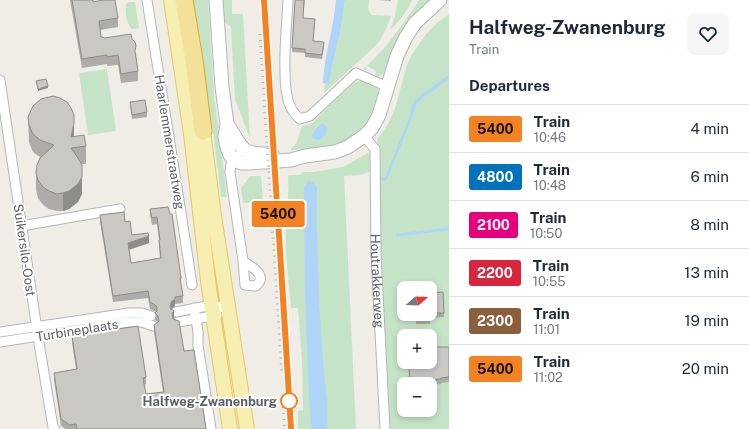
<!DOCTYPE html>
<meta charset="utf-8">
<style>
body{margin:0;font-family:"Public Sans",sans-serif;background:#f6f6f7;color:#1f2937;height:100vh;display:flex;flex-direction:column;font-size:15px;white-space:nowrap}
*{box-sizing:border-box;margin:0}
p{font-size:13px;color:#747a83}
.icon{flex:none;width:22px;height:22px;fill:none;stroke:currentColor;stroke-width:2;stroke-linecap:round;stroke-linejoin:round}
.map{position:relative;flex:1;overflow:hidden}
.sheet{display:flex;flex-direction:column;background:#fff;width:300px}
.sheet>*{flex:none}
.badge{padding:0 8px;border-radius:3px;font-size:14px;line-height:26px}
.needle{width:26px;rotate:71deg}
.tools{position:absolute;left:397px;top:281px;display:grid;gap:8px}
.tools a{display:grid;place-items:center;width:40px;height:40px;border-radius:8px;background:#fff;box-shadow:0 2px 6px #0003;font-size:20px}
.map>.badge{position:absolute;translate:-50% -50%;box-shadow:0 0 0 2px #fff}
h2{padding:0 20px;font-size:15px;line-height:36px}
.round{display:grid;place-items:center;flex:none;width:42px;height:42px;border-radius:8px;background:#f6f6f7}
.summary{display:flex;align-items:center;justify-content:space-between;height:68px;padding:0 20px}
h1{font-size:19px;font-weight:700;line-height:30px}
ul{padding:0;list-style:none}
li{display:flex;align-items:center;gap:12px;height:48px;padding:0 20px;border-top:1px solid #e0e1e3}
li div{flex:1}
li b{display:block;font-size:15px}
li em{font-style:normal}
li .badge{min-width:44px;font-weight:700;text-align:center}
main{display:flex;flex:1;min-height:0}
.map>svg:first-child{display:block}
.green{fill:#c5e4c7;fill-rule:evenodd}
.water{fill:#aed4f7}
.lines{fill:none;stroke-linecap:round;stroke-linejoin:round}
.stream{stroke:#aed4f7;stroke-width:3}
.street-casing{stroke:#b3b6ba;stroke-width:11}
.secondary-casing{stroke:#b3b5b9;stroke-width:15}
.primary-casing{stroke:#e4c76a;stroke-width:16}
.highway-casing{stroke:#dfa816;stroke-width:19}
.street{stroke:#fff;stroke-width:9}
.secondary{stroke:#fff;stroke-width:13}
.primary{stroke:#f7efb2;stroke-width:14}
.highway{stroke:#f3e099;stroke-width:17}
.rail{stroke:#b4b5b5;stroke-width:3;stroke-dasharray:1 5;stroke-linecap:butt}
.wall{fill:#aeaca8}
.shaded-wall{fill:#8d8c88}
.building{fill:#cac8c3;stroke:#8d8c88}
.line-casing{stroke:#fff;stroke-width:9}
.line{stroke:#f58220;stroke-width:6}
.stop-dot{fill:#fff;stroke:#f58220;stroke-width:2}
.labels{text-anchor:middle;stroke-width:4;stroke-linejoin:round;paint-order:stroke}
.street-label{font-size:13px;fill:#5e6165;stroke:#fff}
.stop-label{font-size:13px;font-weight:bold;fill:#5e6165;stroke:#fff;text-anchor:end}
</style>
<main>
<div class="map">
<svg width="449" height="429" viewBox="0 0 449 429">
<rect width="100%" height="100%" fill="#efede6"/>
<path class="green" d="M193 0H208L214 95 227 197H221L213 131Z
M222 0H232V14H243L250 139 235 99 231 27 224 22Z
M345 0H369L368 10 372 15 391 16 387 27 379 42 370 51 324 93 325 83 329 84 332 67 340 33Z
M398 0H412C407 11 399 22 390 30L395 16Z
M419 0H431L393 50 384 73 378 77 375 75 376 71 367 66 366 70H363L387 45 413 10Z
M129 2H135L139 28 132 29C126 23 125 12 126 4Z
M449 14V429H388L378 213 381 156 377 140 388 124 395 108 407 65 412 54 426 34 437 23ZM404 288H430V314H404ZM404 336H430V362H404ZM404 384H430V410H404Z
M107 69 116 131 88 135 79 73Z
M364 81C368 83 374 84 377 88 385 99 367 124 359 132 356 135 351 138 346 141 328 150 311 149 291 150V148L296 144 302 126 311 124 350 86 356 82Z
M368 153 371 158V171L361 175 344 176 356 429H298V411L303 410 302 360 298 308H291C289 282 285 255 286 229 287 211 289 194 288 176L289 175H299L303 172H314L338 168 345 166Z
M250 176H261L263 202 243 203 241 188Z"/>
<path class="water" d="M336 0H345L340 33 332 67 329 84 323 83C324 55 334 28 336 0Z
M449 75V79C444 82 440 86 436 89 421 99 417 99 412 118L387 179 385 181 381 180V178H384L385 177 409 118 411 109 415 100 422 94Z
M322 123 327 127 326 135 319 140 314 139 311 136 316 129Z
M309 181 313 182 317 187V223L319 301 323 362 327 402V429H311C306 348 304 267 304 187Z"/>
<g class="lines">
<path class="stream" d="M397 235 449 229"/>
<g class="street-casing">
<g id="street">
<path d="M147 0C162 95 178 190 192 285"/>
<path d="M288 0C287 24 284 47 285 71 285 79 285 87 287 95 288 104 293 113 300 119L310 116 324 103 356 73 388 87"/>
<path d="M0 80 39 343 53 427 55 429"/>
<path id="s1" d="M364 136 375 149 376 254 385 429"/>
<path d="M237 156 231 164 230 172 243 261 245 285 256 286C268 275 252 267 243 261"/>
<path d="M21 226 120 209"/>
<path d="M194 308 198 332V346L204 383 211 429"/>
<path d="M176 312 212 305 229 309"/>
<path d="M178 322 213 316 217 315"/>
<path d="M0 332 129 313H142L151 316"/>
<path d="M0 342 129 322H142L153 326"/>
</g>
</g>
<g class="secondary-casing">
<path id="secondary" d="M216 0 222 87 227 124 225 137 227 147 230 155 234 159 241 163H249L291 160 305 156 335 152 348 147 364 136 372 128 379 115 397 56 406 37 415 23 440 0
M227 124C244 148 238 155 272 154"/>
</g>
<g class="primary-casing">
<path id="primary" d="M171 0 191 134 208 281 230 429
M203 131 214 216 247 429"/>
</g>
<g class="highway-casing">
<path id="highway" d="M184 0 194 60 203 131"/>
</g>
<use href="#street" class="street"/>
<use href="#secondary" class="secondary"/>
<use href="#primary" class="primary"/>
<use href="#highway" class="highway"/>
<path class="rail" d="M264 0 286 346 291 429
M260 34 282 375
M283 407 285 429"/>
</g>
<path class="wall" d="M70 0H93V2L118 18V27L100 30 101 37 136 56 138 71V81L121 83 118 65 107 66V64L82 68Z
M295 0H305L303 18 315 23 313 41 324 47 322 59 305 57V53L292 52Z
M378 0H391V1Z
M130 102 147 112V117L132 119Z
M28 117 74 137 86 146V164H81L82 194 78 202 69 209 63 211H57L49 209 43 205 38 198 36 190V173L40 157 34 153 32 150 29 142Z
M168 207 181 278V285L183 296V303L175 304V306L172 308 171 309 174 318 173 319 184 351 206 429H66L61 426 54 380V373L76 369 72 343V336L146 377V384L144 385 146 394 163 392 154 332V325L158 322 155 320 156 312 150 309 148 298 113 302 100 222V215L125 222 132 235 149 243 129 250 131 263 160 258 159 247V240L157 224 152 225 150 215V209Z
M443 292 444 317 433 318V319H430V324H416V320H413V314L432 293Z
M449 347V382L441 383V384L430 385V384H410L409 369H408L407 362H430Z"/>
<path class="shaded-wall" d="M48 86V88L38 91V89Z
M74 123V141L71 148V137Z
M82 165V194L78 202 69 209 63 211V193Z
M149 236V243L128 250V243Z
M175 299V306L172 308 170 313V306L172 301Z
M174 311V318L172 320V313Z"/>
<path class="building" d="M72 0H93V2L103 0H115L118 18 99 21 101 37H103L104 38 131 34 132 39 135 42 136 46 135 51 138 71 121 74 118 55 107 57V55L82 59Z
M295 0H304L303 18 315 19 313 41 324 42 322 55 305 53V49L292 48Z
M46 79 48 86 38 89 36 81Z
M53 96 60 98 67 102 71 108 74 115V123L71 137 84 135 86 146 71 148 78 158 82 165V177L78 184 69 191 63 193 57 194 49 191 43 187 38 180 36 173 37 165 40 158 54 145 40 140 34 135 32 132 29 125 28 117 33 106 41 99Z
M145 100 147 112 132 115 130 102Z
M168 207 170 214H172L181 278H180L183 296 175 297V299L172 301 170 306 171 309 174 311 172 313 173 319 179 321 184 351 194 350 206 429H77L76 424 70 425 61 419 54 373 77 369 72 336 138 326 146 377 143 378 146 394 164 392 154 325 157 323 159 321 158 316 155 313 157 311V307L155 305 150 302 148 291 113 296 100 215 124 212 125 222 130 221 132 235 148 233 149 236 128 243 131 263 161 258 159 240H160L157 217 152 218 150 209Z
M430 290 432 293 443 292 444 313H433V315H430V319L416 320V315H413V314H430Z
M430 347H449V377L441 378V379L429 380 430 382 410 384 409 364H408V362H430Z"/>
<g class="lines">
<g class="line-casing">
<path id="line" d="M264 0 286 346 291 429"/>
</g>
<use href="#line" class="line"/>
</g>
<circle class="stop-dot" cx="289" cy="401" r="8"/>
<g class="labels">
<g class="street-label">
<text transform="translate(170 142) rotate(81)" y="5">Haarlemmerstraatweg</text>
<text transform="translate(25 250) rotate(82)" y="5">Suikersilo-Oost</text>
<text dy="5" stroke="none"><textPath href="#s1" startOffset="149">Houtrakkerweg</textPath></text>
<text transform="translate(77 330) rotate(-9)" y="5">Turbineplaats</text>
</g>
<g class="stop-label">
<text x="277" y="406">Halfweg-Zwanenburg</text>
</g>
</g>
</svg>
<div class="tools">
<a><svg class="needle" viewBox="-14 -14 28 28"><path d="M0-13l5 13h-10z" fill="#e53935"/><path d="M0 13l5-13h-10z" fill="#747a83"/></svg></a>
<a>+</a>
<a>−</a>
</div>
<b class="badge" style="left:278px;top:214px;background:#f58220;color:#111">5400</b>
</div>
<section class="sheet">
<div class="summary"><div><h1>Halfweg-Zwanenburg</h1><p>Train</p></div><a class="round"><svg class="icon" aria-label="heart" viewBox="0 0 24 24"><path d="M12 20l-8-8c-3-5 5-10 8-4 3-6 11-1 8 4z"/></svg></a></div>
<h2>Departures</h2>
<ul>
<li><span class="badge" style="background:#f58220;color:#111">5400</span><div><b>Train</b><p>10:46</p></div><em>4 min</em></li>
<li><span class="badge" style="background:#0072bc;color:#fff">4800</span><div><b>Train</b><p>10:48</p></div><em>6 min</em></li>
<li><span class="badge" style="background:#e6007e;color:#fff">2100</span><div><b>Train</b><p>10:50</p></div><em>8 min</em></li>
<li><span class="badge" style="background:#d7263d;color:#fff">2200</span><div><b>Train</b><p>10:55</p></div><em>13 min</em></li>
<li><span class="badge" style="background:#8b5e3c;color:#fff">2300</span><div><b>Train</b><p>11:01</p></div><em>19 min</em></li>
<li><span class="badge" style="background:#f58220;color:#111">5400</span><div><b>Train</b><p>11:02</p></div><em>20 min</em></li>
</ul>
</section>
</main>
